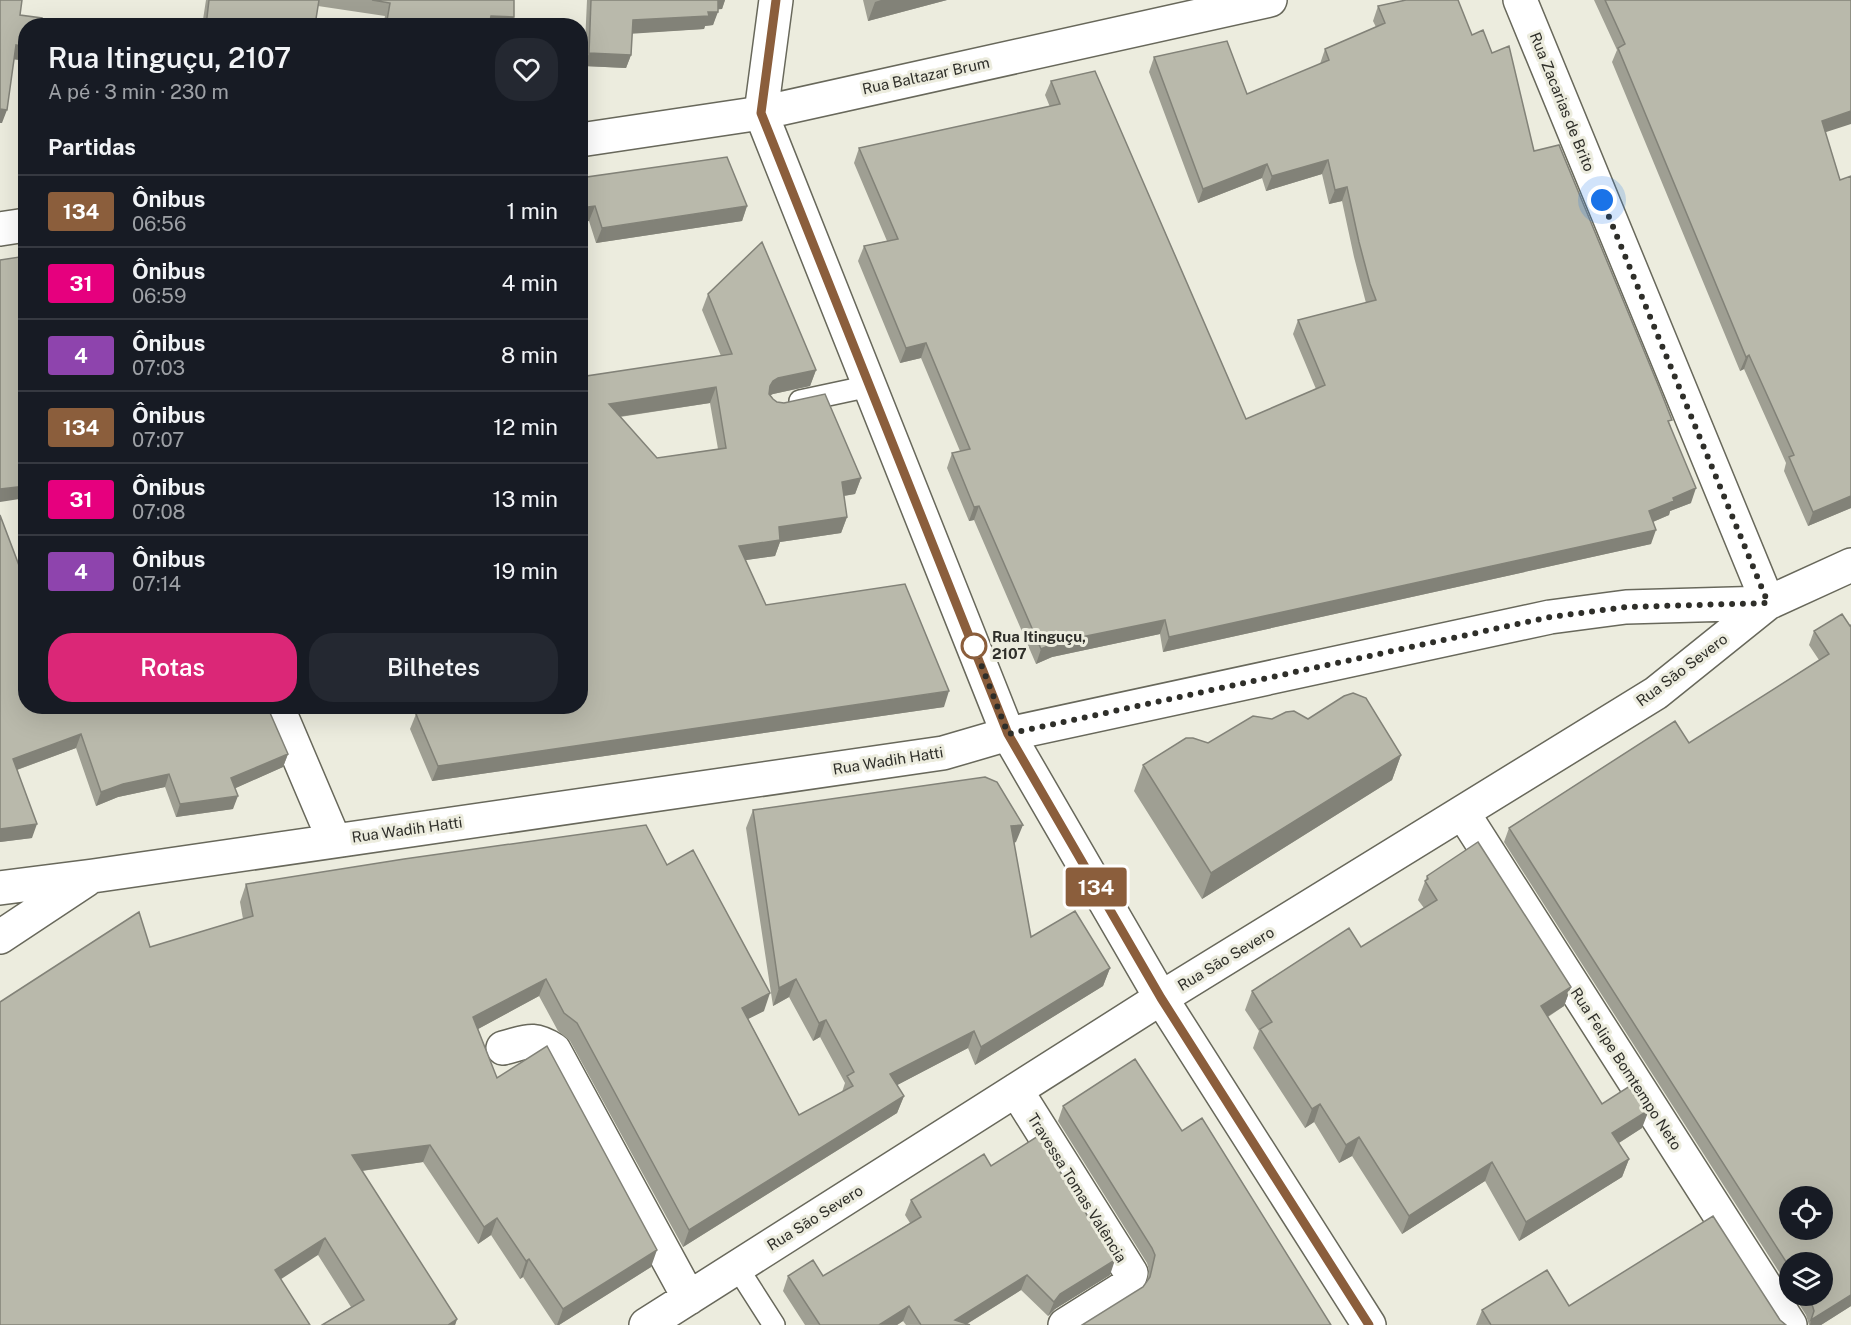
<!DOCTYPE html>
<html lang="pt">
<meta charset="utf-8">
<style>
body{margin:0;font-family:"Public Sans",sans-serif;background:#242831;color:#f1f3f6;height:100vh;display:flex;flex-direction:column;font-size:22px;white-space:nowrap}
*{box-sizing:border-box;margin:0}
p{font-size:20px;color:#9ea1a6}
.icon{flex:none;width:33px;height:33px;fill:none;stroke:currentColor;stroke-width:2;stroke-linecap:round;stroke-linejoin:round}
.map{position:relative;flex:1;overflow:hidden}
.details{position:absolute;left:18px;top:18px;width:570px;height:696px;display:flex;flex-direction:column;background:#171b24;border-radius:24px;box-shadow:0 6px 24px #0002}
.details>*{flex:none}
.badge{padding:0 12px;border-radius:4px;font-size:21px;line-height:39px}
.buttons{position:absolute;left:1779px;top:1186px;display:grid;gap:12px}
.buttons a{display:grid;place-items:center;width:54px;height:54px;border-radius:50%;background:#171b24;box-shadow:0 6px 24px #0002;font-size:30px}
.you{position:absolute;width:30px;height:30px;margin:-15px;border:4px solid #fff;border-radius:50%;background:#1a73e8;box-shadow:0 0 0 9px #1a73e833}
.map>.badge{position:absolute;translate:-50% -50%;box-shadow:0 0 0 3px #fff}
h2{padding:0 30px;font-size:22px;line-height:54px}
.round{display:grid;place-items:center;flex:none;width:63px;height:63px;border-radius:24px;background:#242831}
.overview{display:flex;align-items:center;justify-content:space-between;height:102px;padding:0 30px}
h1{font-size:28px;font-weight:600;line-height:45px}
.primary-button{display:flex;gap:12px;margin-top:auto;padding:12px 30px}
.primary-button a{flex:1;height:69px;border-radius:24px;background:#db2777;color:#fff;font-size:24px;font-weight:600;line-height:69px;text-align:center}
.primary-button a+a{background:#242831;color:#f1f3f6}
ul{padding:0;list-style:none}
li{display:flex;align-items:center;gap:18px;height:72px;padding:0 30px;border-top:2px solid #363941}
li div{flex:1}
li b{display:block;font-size:22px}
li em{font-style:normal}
li .badge{min-width:66px;font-weight:700;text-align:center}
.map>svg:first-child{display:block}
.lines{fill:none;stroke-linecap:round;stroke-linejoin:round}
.lane-casing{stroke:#68685b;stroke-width:24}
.street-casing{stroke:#68685b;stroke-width:36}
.secondary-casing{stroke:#68685b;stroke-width:36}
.lane{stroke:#fff;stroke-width:21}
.street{stroke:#fff;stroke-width:33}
.secondary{stroke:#fff;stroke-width:33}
.wall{fill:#9f9f93;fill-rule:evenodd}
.shaded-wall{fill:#828278}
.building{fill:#b9b9ab;stroke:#828278;stroke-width:1.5;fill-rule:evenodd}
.line-casing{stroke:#fff;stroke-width:14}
.line{stroke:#8b5e3c;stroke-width:9}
.walk{stroke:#2e2e29;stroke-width:6;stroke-dasharray:0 10.8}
.stop-dot{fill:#fff;stroke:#8b5e3c;stroke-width:3}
.labels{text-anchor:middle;stroke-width:6;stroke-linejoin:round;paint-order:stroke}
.street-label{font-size:15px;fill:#2e2e29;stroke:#ececde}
.stop-label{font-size:15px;font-weight:bold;fill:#2e2e29;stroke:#ececde;text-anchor:start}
</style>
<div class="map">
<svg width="1851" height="1325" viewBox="0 0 1851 1325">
<rect width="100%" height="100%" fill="#ececde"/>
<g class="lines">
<g class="lane-casing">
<path id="lane" d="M800 401 870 386
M737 1267 774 1325"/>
</g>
<g class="street-casing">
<path id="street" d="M1520 0 1768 603
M580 140 761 113
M0 229 26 225
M277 706 334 840
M1463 813 1790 1325
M0 888 93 876 943 753 1008 734 1550 617 1626 607 1768 603
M0 937 86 880
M503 1048C527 1042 532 1036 554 1050L689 1298
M1016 1090 1131 1273 1127 1286 1065 1325
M646 1325 1161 998 1656 693 1768 603 1851 565"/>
</g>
<g class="secondary-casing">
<path id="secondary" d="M776 0 761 113 1008 734 1161 998 1369 1325
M761 113 1270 0"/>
</g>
<use href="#lane" class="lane"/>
<use href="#street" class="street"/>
<use href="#secondary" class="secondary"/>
</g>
<path class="wall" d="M206 0H514L511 26H383L385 16 318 6 315 26H202Z
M587 0H725L722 9H718L713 25 705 26 704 29 632 33 631 55 626 68 584 66Z
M863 0H947L868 21Z
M1594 0H1851L1825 132 1851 508 1808 526 1784 471 1786 463 1744 369 1740 371 1612 62 1617 50Z
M1378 6 1472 35 1534 151 1670 424 1691 503 1670 511 1669 515 1653 522 1651 544 1163 652 1160 634 1052 657 1036 664 974 520 969 521 947 468 952 453 960 451 921 358 900 363 858 261 864 246 887 241 854 163 859 148 1050 107 1045 95 1051 81 1246 419 1316 389 1293 334 1298 320 1366 303 1354 257 1342 201 1329 204 1322 174 1266 191 1262 178 1198 203 1149 72 1154 57 1247 94 1320 64 1325 49 1376 27 1373 21Z
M580 178 747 206 742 221 596 243 589 221Z
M708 294 816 370 810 386 773 394 770 395 773 399 861 478 855 494 844 496 847 517 841 533 780 542 775 556 745 560 766 605 944 707 432 781 410 729 416 714 580 706V377L721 356 702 310ZM710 403 718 449 657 458 620 417Z
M1842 614 1850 626 1851 625V1306L1821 1325H1809L1806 1315 1794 1296H1822V1263H1790V1289L1504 842 1509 828 1675 721 1689 743 1819 660 1809 645 1814 631ZM1790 1197H1822V1230H1790Z
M26 706 288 754 283 767 235 788 233 809 176 817 165 787 118 797 96 806 76 748 17 770 32 838 0 842Z
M1272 719H1308L1401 755 1392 780 1202 899 1134 791 1143 765 1208 743Z
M753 810 1016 842 1014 843 1031 937 1110 968 1103 986 975 1065 968 1048 897 1085 904 1096 897 1113 683 1247 570 1041 558 1031 539 996 478 1029 497 1078 651 1267 559 1325H555L523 1277 520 1279 491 1235 478 1244 423 1162 362 1171 457 1319 455 1325H322L351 1307 318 1255 0 1325 150 947 243 919 240 902 246 884 667 865 764 1011 748 1019 799 1115 842 1092 845 1083 820 1037 813 1041 789 997 773 1006 746 828Z
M1427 876 1571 987 1564 1006 1548 1017 1602 1104 1642 1128 1619 1143 1629 1159 1622 1177 1519 1241 1485 1181 1402 1234 1352 1156 1339 1163 1314 1122 1305 1128 1253 1048 1259 1031 1245 1010 1252 991 1361 947 1424 908 1418 900Z
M1063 1106 1182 1131 1331 1325 1143 1287 1147 1281 1149 1270 1147 1263 1058 1121Z
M991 1166 1110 1275 1055 1309 1048 1316 1021 1290 967 1324 970 1325H906L903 1321 897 1325H805L783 1291 788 1276H823L910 1223 905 1215 911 1200Z
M1569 1306 1780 1320 1786 1325H1476L1482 1310Z"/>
<path class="shaded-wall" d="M717 0H725L722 9 713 10Z
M881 0H947L868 21 875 2Z
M708 12H718L713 25 705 26 704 29 628 34 633 20Z
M491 16 514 17 511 26H487Z
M16 45 26 47V61L11 59Z
M589 53 631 55 626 68 584 66Z
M0 109 7 110 2 123H0Z
M1851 111V124L1817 135 1822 121Z
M1328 160 1322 174 1266 191 1272 176Z
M1267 164 1262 178 1198 203 1203 189Z
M1347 187 1342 201 1329 204 1335 190Z
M595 206 589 221 580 223V208Z
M747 206 742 221 596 243 602 228Z
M926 343 921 358 900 363 906 348Z
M1749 355 1744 369 1740 371 1746 357Z
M816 370 810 386 773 394 767 397 770 386 773 381 778 378Z
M716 387 710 403 603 419 609 404Z
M861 478 855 494 836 497 842 482Z
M26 486V498L0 502V489Z
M1696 488 1691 503 1670 511 1669 515 1643 526 1649 511 1673 498Z
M1851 496V508L1808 526 1813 512Z
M979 506 974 520 969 521 974 507Z
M847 517 841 533 780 542 775 556 733 562 739 546 779 527Z
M1656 530 1651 544 1163 652 1169 637Z
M1165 620 1160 634 1052 657 1036 664 1041 649 1057 642Z
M949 691 944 707 432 781 438 766Z
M81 734 76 748 8 773 13 759Z
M288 754 283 767 227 792 231 778Z
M1401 755 1392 780 1202 899 1211 873Z
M169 774 165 787 118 797 96 806 101 792 123 784Z
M238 796 233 809 176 817 180 804Z
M37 824 32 838 0 842V829Z
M1023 825 1016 842 1005 844 1011 826Z
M1110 968 1103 986 975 1065 981 1047Z
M546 979 539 996 467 1035 473 1017Z
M796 979 789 997 773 1006 779 988Z
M1571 987 1564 1006 1534 1025 1541 1006Z
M770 993 764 1011 736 1025 742 1008Z
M826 1020 820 1037 813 1041 819 1023Z
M974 1031 968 1048 884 1092 890 1074Z
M904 1096 897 1113 683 1247 689 1230Z
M1320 1104 1314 1122 1305 1128 1312 1109Z
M1649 1110 1642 1128 1606 1151 1612 1133Z
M1359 1137 1352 1156 1339 1163 1346 1145Z
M430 1145 423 1162 346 1173 352 1155Z
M1629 1159 1622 1177 1519 1241 1526 1222Z
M1492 1162 1485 1181 1402 1234 1409 1216Z
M497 1218 491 1235 478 1244 484 1227Z
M325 1238 318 1255 269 1287 275 1270Z
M657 1250 651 1267 559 1325H557L563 1309Z
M529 1259 523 1277 520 1279 526 1261Z
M1115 1260 1110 1275 1055 1309 1048 1316 1054 1302 1060 1294Z
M1027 1275 1021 1290 965 1325 955 1320Z
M1851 1295V1306L1821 1325H1810L1811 1320Z
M909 1306 903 1321 897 1325H879Z
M457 1319 455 1325H448Z"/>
<path class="building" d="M0 0H22L20 15 42 18 41 26H26V47L16 45 7 110 0 109Z
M209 0H319L315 25 311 24V26H206Z
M372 0H514V17L491 16 489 26H386L390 3Z
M591 0H718V12H708L709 16 633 20 631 55 589 53Z
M1406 0H1458L1472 35 1483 30 1492 53 1509 46 1534 151 1559 145 1659 387 1672 420 1668 421 1696 488 1673 498 1674 501 1649 511 1656 530 1169 637 1165 620 1057 642 1041 649 979 506 974 507 952 453 970 449 926 343 906 348 864 246 898 239 859 148 1060 104 1051 81 1095 71 1246 419 1325 385 1298 320 1376 300 1370 284 1359 242 1347 187 1335 190 1328 160 1272 176 1267 164 1203 189 1154 57 1227 41 1247 94 1329 60 1325 49 1385 23 1378 6Z
M1605 0H1851V111L1822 121 1840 180 1851 176V496L1813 512 1789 457 1794 455 1749 355 1746 357 1618 48 1625 44Z
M727 157 747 206 602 228 595 206 580 208V178Z
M762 242 816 370 778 378 773 381 770 386 769 394 773 399 777 402 784 403 825 394 861 478 842 482 847 517 779 527 780 540 739 546 766 605 905 584 949 691 438 766 416 714 432 706H580V377L732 354 708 294ZM716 387 726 448 657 458 609 404Z
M26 256V486L0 489V260Z
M0 515 26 584V706H267L288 754 231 778 238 796 180 804 169 774 123 784 101 792 81 734 13 759 37 824 0 829Z
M1842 614 1850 626 1851 625V1295L1811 1320 1814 1311 1811 1301 1808 1296H1822V1263H1790V1268L1509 828 1675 721 1689 743 1829 654 1814 631ZM1790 1197H1822V1230H1790Z
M1353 693 1366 698 1401 755 1211 873 1143 765 1186 738H1193L1208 743 1253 716 1272 719 1286 712 1294 711 1308 719 1344 696Z
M985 777 997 782 1023 825 1011 826 1031 937 1075 911 1110 968 981 1047 974 1031 890 1074 904 1096 689 1230 577 1023 564 1013 546 979 473 1017 497 1078 547 1046 657 1250 563 1309 529 1259 526 1261 497 1218 484 1227 430 1145 352 1155 457 1319 448 1325H322L364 1300 325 1238 275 1270 310 1325H0V1002L139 912 150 947 253 916 246 884 404 859 646 825 667 865 693 850 770 993 742 1008 799 1115 853 1086 847 1076 854 1072 826 1020 819 1023 796 979 779 988 753 810Z
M1478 842 1571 987 1541 1006 1602 1104 1633 1084 1649 1110 1612 1133 1629 1159 1526 1222 1492 1162 1409 1216 1359 1137 1346 1145 1320 1104 1312 1109 1260 1029 1272 1022 1252 991 1349 928 1361 947 1437 900 1425 881 1428 879 1427 876Z
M1135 1059 1182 1131 1202 1118 1331 1325H1082L1143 1287 1150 1277 1155 1255 1152 1248 1063 1106Z
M1038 1136 1115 1260 1060 1294 1054 1302 1027 1275 955 1320 970 1325H921L909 1306 879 1325H820L788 1276 813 1260 823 1276 921 1217 911 1200 984 1154 991 1166Z
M1713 1216 1780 1320 1786 1325H1491L1482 1310 1547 1270 1569 1306Z"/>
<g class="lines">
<g class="line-casing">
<path id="line" d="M776 0 761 113 1008 734 1161 998 1369 1325"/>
</g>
<use href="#line" class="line"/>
<path class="walk" d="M974 646 1008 734 1550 617 1626 607 1768 603 1602 200"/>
</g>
<circle class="stop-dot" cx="974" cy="646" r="12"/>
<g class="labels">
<g class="street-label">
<text transform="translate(926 76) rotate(-12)" y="5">Rua Baltazar Brum</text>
<text transform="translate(1562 102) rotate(68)" y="5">Rua Zacarias de Brito</text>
<text transform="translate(1682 670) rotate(-37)" y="5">Rua São Severo</text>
<text transform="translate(888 761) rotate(-9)" y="5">Rua Wadih Hatti</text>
<text transform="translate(407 830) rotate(-8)" y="5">Rua Wadih Hatti</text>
<text transform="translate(1226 959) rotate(-31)" y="5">Rua São Severo</text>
<text transform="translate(1626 1069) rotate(57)" y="5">Rua Felipe Bomtempo Neto</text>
<text transform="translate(1077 1188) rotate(58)" y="5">Travessa Tomas Valência</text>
<text transform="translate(815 1218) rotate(-32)" y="5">Rua São Severo</text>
</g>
<g class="stop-label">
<text x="992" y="642">Rua Itinguçu,<tspan x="992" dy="17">2107</tspan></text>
</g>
</g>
</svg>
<div class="buttons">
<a><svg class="icon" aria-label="locate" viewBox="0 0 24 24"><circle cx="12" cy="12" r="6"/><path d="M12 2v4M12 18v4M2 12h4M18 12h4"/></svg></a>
<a><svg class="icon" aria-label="layers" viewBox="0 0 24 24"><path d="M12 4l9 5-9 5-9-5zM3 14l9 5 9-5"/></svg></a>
</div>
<div class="you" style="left:1602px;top:200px"></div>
<b class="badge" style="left:1096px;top:887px;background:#8b5e3c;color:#fff">134</b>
<section class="details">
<div class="overview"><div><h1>Rua Itinguçu, 2107</h1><p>A pé · 3 min · 230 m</p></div><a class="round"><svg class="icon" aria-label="heart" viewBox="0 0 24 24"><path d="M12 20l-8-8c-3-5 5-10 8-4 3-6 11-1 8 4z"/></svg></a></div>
<h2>Partidas</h2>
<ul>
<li><span class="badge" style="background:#8b5e3c;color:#fff">134</span><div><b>Ônibus</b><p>06:56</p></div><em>1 min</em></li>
<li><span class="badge" style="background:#e6007e;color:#fff">31</span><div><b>Ônibus</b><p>06:59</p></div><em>4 min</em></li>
<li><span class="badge" style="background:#8e44ad;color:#fff">4</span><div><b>Ônibus</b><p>07:03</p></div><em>8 min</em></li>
<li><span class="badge" style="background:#8b5e3c;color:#fff">134</span><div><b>Ônibus</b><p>07:07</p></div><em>12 min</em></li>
<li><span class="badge" style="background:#e6007e;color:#fff">31</span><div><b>Ônibus</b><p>07:08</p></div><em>13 min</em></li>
<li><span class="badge" style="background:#8e44ad;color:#fff">4</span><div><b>Ônibus</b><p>07:14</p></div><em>19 min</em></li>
</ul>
<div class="primary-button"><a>Rotas</a><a>Bilhetes</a></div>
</section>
</div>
